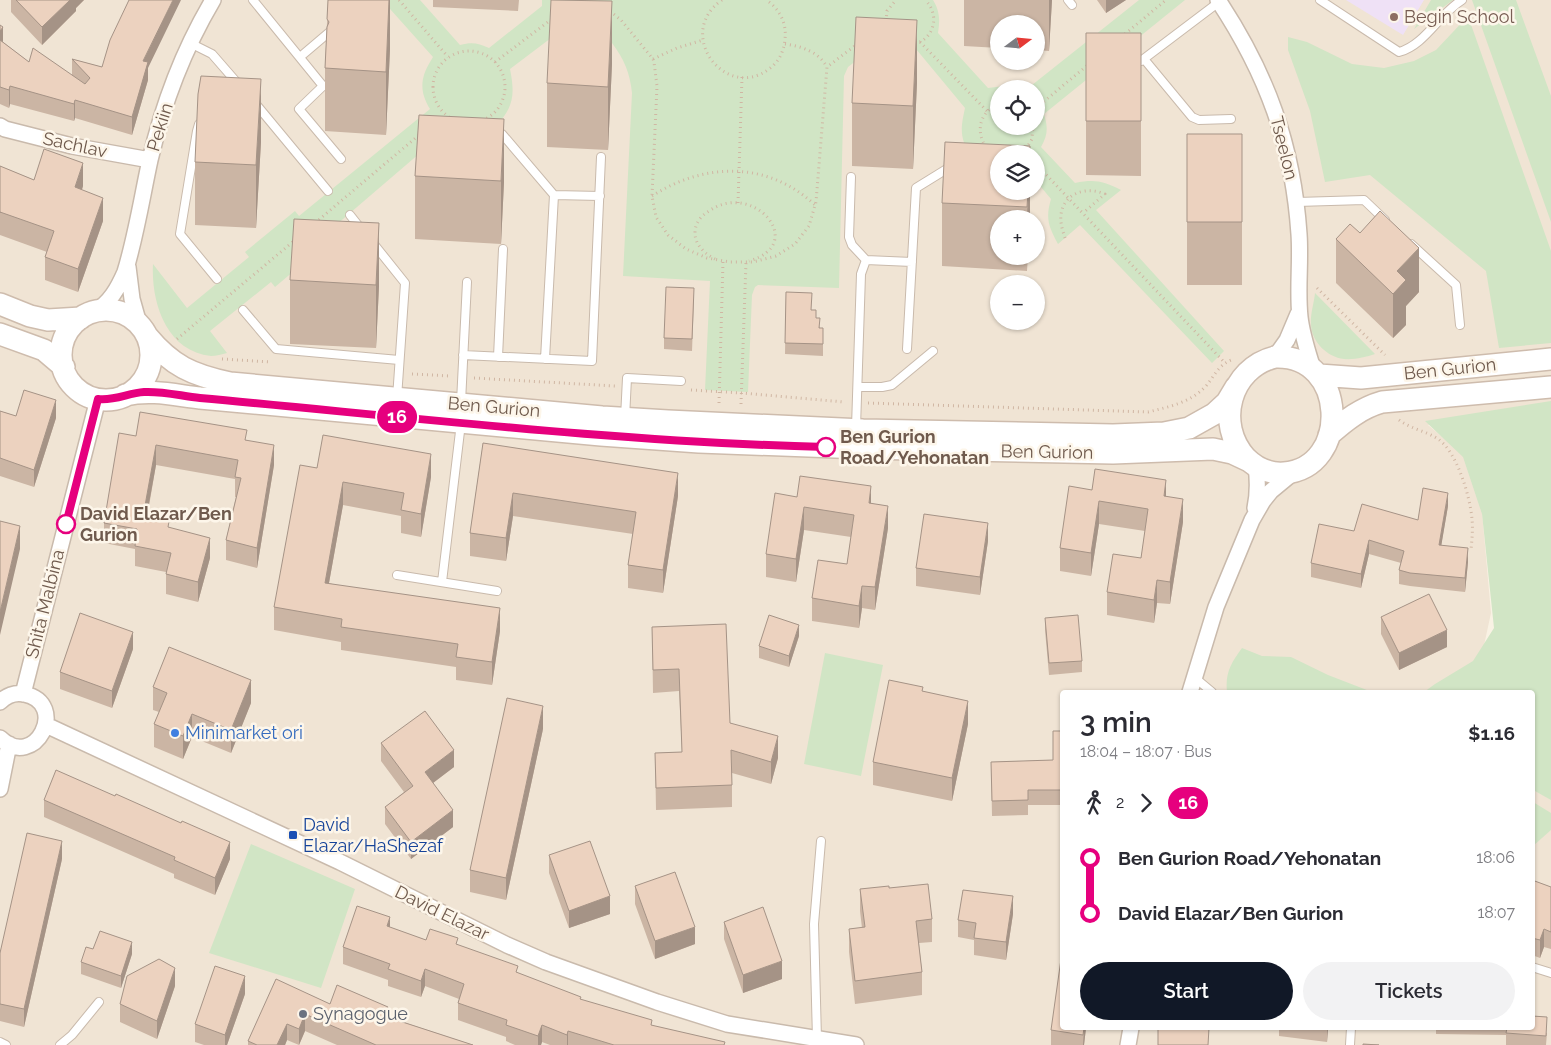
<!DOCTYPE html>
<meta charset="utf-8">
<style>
body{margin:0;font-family:Raleway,sans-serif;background:#f2f2f3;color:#2b2b33;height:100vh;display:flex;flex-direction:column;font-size:19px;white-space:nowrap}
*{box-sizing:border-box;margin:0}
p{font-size:16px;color:#7c7c81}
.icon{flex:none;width:28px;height:28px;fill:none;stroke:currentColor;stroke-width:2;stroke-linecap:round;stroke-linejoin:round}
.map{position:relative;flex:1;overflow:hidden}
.details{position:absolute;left:1060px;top:690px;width:475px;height:340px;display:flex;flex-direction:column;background:#fff;border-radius:5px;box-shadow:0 1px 4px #0004}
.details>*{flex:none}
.badge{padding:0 10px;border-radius:16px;font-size:18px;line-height:32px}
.needle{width:32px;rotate:74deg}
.tools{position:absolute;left:990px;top:15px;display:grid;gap:10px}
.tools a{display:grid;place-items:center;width:55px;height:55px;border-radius:50%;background:#fff;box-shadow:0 1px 4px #0004;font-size:25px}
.map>.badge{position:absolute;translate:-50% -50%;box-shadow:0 0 0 2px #fff}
.legs{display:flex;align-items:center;gap:8px;height:55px;padding:0 20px;font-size:16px}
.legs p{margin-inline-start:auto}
.summary{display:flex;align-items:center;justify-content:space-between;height:85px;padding:0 20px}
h1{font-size:28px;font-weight:600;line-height:38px}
.button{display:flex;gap:10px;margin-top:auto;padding:10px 20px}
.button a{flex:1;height:58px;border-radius:30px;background:#111827;color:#fff;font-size:20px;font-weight:600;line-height:58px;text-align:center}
.button a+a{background:#f2f2f3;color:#2b2b33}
ul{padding:0 20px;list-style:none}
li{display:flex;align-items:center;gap:18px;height:55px;font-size:19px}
li i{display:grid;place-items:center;width:8px;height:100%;margin:0 6px;background:currentColor}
li i::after{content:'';width:12px;height:12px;margin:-6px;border:4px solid;border-radius:50%;background:#fff}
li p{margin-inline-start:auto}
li:first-child i{background:linear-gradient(#0000 50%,currentColor 0)}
li:last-child i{background:linear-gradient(currentColor 50%,#0000 0)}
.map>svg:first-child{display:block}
.residential{fill:#f0e4d4;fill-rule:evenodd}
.education{fill:#efe1f6}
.green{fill:#d1e5c5;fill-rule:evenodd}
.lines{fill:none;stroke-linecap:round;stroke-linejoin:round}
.lane-casing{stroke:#c9baac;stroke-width:10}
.street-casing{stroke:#c9baac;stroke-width:18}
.secondary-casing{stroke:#cebcad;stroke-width:24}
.path{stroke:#d0b6a3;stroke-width:3;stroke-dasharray:1 4;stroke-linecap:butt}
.lane{stroke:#fff;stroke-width:8}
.street{stroke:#fff;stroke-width:15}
.secondary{stroke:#fff;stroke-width:21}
.wall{fill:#cbb5a4}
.shaded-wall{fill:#a59386}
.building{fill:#ecd2bf;stroke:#a59386}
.line-1-casing{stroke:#fff;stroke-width:11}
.line-1{stroke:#e6007e;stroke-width:8}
.education-dot{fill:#8d6e63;stroke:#fdf6ea;stroke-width:2}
.stop-1-dot{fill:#fff;stroke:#e6007e;stroke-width:2.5}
.shop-dot{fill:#3f7fe0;stroke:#fdf6ea;stroke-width:2}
.transit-dot{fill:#1a4fb4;stroke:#fdf6ea;stroke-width:2}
.worship-dot{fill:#6b7280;stroke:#fdf6ea;stroke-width:2}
.labels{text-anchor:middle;stroke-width:5;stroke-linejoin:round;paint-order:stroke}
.education-label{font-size:18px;fill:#785e54;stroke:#fdf6ea;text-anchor:start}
.street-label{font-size:18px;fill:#6f5a4d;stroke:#fdf6ea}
.stop-label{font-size:18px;font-weight:bold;fill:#6f5a4d;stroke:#fdf6ea;text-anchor:start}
.shop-label{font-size:18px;fill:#366cbe;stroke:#fdf6ea;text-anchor:start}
.transit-label{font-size:18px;fill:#164399;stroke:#fdf6ea;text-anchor:start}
.worship-label{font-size:18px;fill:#5b616d;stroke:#fdf6ea;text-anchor:start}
</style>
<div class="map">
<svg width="1551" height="1045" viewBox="0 0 1551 1045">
<rect width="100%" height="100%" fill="#f9f2e4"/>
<path class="residential" d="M0 0H1551V402L1428 425 1478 467 1491 613 1474 692H1062V1028H1532L1533 790 1551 799V1045H0ZM999 24H1036V61H999ZM999 89H1036V126H999ZM999 154H1036V191H999ZM999 219H1036V256H999ZM999 284H1036V321H999Z"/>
<path class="education" d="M1346 0H1424L1403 35Z"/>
<path class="green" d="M382 0H420L460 45C472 42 478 43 489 48L542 6V0H933C940 11 940 21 938 33L988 88 1012 85 1027 89 1139 0H1185L1044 114C1048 127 1048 135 1041 147L1075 183C1095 179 1103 181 1121 190L1096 210 1224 351 1212 363 1080 225 1058 244C1049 227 1045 219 1051 199L1036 181V154H999L971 158C960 137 960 131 965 108L916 49 883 40 848 67 844 76 839 288 758 285 755 287 752 295 748 392 705 390 710 281 623 276 632 93C630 73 624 59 612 43L551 38 510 69C515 94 514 107 496 126L448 129 315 243 320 249 275 287 271 282 210 331 227 353C222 354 216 356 211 356 166 351 151 302 153 264L187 308 249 257 245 252 295 211 299 216 430 109C418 89 421 76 433 57ZM999 89H1036V126H999Z
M1431 0H1453L1414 29Z
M1472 0H1516L1551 96V222Z
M1468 16 1551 251V343L1499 348 1486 271 1370 175 1325 182 1310 111 1288 50V37L1307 42 1352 64 1384 68 1414 61 1436 50Z
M1315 293 1375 354C1366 357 1354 360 1344 359 1327 357 1312 342 1311 325 1310 315 1314 303 1315 293Z
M1551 401V800L1533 790 1532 692H1424L1435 684 1473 661 1494 628 1482 514 1463 457 1425 421Z
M1242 648 1262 656 1291 657 1328 675 1372 692H1227C1225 673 1231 663 1242 648Z
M825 653 883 665 861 776 804 764Z
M1533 802 1551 813V830L1533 846Z
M251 844 355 889 321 988 209 953Z"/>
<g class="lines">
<g class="lane-casing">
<path id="lane" d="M253 0 323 86 299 109 341 159
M1068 0 1072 5
M1320 0 1399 52C1425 45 1439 14 1462 0
M190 43 212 54 239 85
M300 57 333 29
M1144 59 1192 117 1199 120 1231 119
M1141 61 1219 2
M255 103 328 191
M199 124 197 131 180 234 217 279
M502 134 554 195 600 196
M851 177 849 237 852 245 866 260 912 262
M1297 202 1364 200 1385 220
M350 215 361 229
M373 243 405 283 397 398
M1411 244 1456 285 1460 325
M243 310 276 349 399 360
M907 349 916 188 950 167
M463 355 592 361 601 157
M498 357 503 249
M545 359 554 195
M858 387H882L892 385 933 351
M461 402 467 282
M625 418 627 378 681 381
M856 427 861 274 866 260
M397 575 497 591
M442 582 461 423
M1194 677 1212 692
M1532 967 1551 973
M817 1039 814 924 821 841
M0 1042 6 1045
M60 1045 72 1035 99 1002
M1350 1045 1351 1028"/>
</g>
<g class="street-casing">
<path id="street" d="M1218 0C1267 74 1293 145 1299 234 1301 262 1297 290 1300 317 1302 335 1308 352 1313 369
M0 126 5 129 72 146 150 160
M128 267 132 299 139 324
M94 312C110 303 118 288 125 272 136 236 142 197 150 160 163 104 184 49 213 0
M1275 357 1287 340 1298 314
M1255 508C1258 494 1258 481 1256 466
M1190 692 1216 607 1252 520 1263 501 1271 491 1294 472
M23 694 98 399
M0 702C6 696 15 692 24 694 70 703 35 772 0 738
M46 725 340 862 507 945 546 962 657 1002 727 1024 856 1045
M0 789 9 744
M1128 1045 1131 1028"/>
</g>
<g class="secondary-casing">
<path id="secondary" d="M0 304 30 316 48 320 81 318
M61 355a45 45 0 1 1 90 0a45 45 0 1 1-90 0Z
M0 334 44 350 64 367
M147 336C172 366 192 375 230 383L602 417 668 421 863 430 1113 435 1164 433 1189 428 1214 414 1227 402 1236 387
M1275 357C1348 354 1351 468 1284 473 1270 474 1256 468 1246 458 1215 424 1230 368 1275 357Z
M1319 375 1361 378 1551 359
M125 395C151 389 174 395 200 398L601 435 699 442 862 448 1113 453 1213 449 1232 453 1249 461
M1329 435C1346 420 1361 408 1382 402L1551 387"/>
</g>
<path class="path" d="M399 0 448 57
M722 0C674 33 725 102 769 69 779 62 784 51 785 39 787 23 779 8 766 0
M610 11 621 20 653 59 654 62 657 86 652 196 656 217 668 235 686 249 707 258 730 262H753L776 256 795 244 809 226 816 202 827 67 856 45
M886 21 887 11 896 0
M1125 34 1166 0
M920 42 987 111
M785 44C801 46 819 52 827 67
M915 44C935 38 940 14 925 0
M433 87a36 36 0 1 1 72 0a36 36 0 1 1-72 0Z
M653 59 677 48 703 40
M495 62 552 19
M1036 108 1089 64
M986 147C975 131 980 111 999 104
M1026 149 1032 139 1033 126
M1036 164 1225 363
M652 196C705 162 768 161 815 205
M738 203 742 77
M315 223 419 135
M1065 238C1062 229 1059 219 1062 210 1067 191 1089 187 1105 194L1083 213
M715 259C705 254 695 245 695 233 695 223 701 216 709 211 753 180 809 244 749 261
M1317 288 1385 355
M177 339 295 240
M222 359 271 362
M412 374 450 376
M474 378 615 386
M691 390 742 393 844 402
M719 403 723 261H721
M868 403 1148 412C1168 407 1189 403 1204 388 1214 378 1217 366 1231 360
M741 404 746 262
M1399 420C1411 429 1426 431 1438 439 1457 452 1470 496 1472 519 1473 529 1472 539 1471 550"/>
<use href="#lane" class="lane"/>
<use href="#street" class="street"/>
<use href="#secondary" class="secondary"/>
</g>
<path class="wall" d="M11 0H84L76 8V11L42 45 11 12Z
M328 0H390V49L386 135 325 131V68Z
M433 0H519L518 11 433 7Z
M964 0H1052L1049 51 1036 50V24H999V48L964 46Z
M1097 0H1126L1106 13Z
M0 25 3 42 29 62 72 75V59L102 67 148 68V80L132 135 75 118 74 121 10 104 9 108 0 104Z
M1086 33H1141V176L1086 175Z
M612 64 608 150 547 147V83Z
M917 83 913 169 852 166V103Z
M419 115 504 182 501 244 415 239V176Z
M1187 134H1242V285H1187Z
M261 142 256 228 195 225V162Z
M1030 154V219H999V256H1028L1027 271 942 266V203Z
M0 166 34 180 83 186 82 190 103 221 78 292 45 280V257L47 252 0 235V236Z
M379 223V286L376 348 290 344V280Z
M1336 239 1419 292 1406 306V325L1393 338 1336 283Z
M786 292 811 310 816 318 820 328H823V356L785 354Z
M694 299 692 351 664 349V338Z
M0 411 16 416 56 418 34 487 0 476Z
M136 436 247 440 274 465 257 568 226 560V540L236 497H235V479L156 465 148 512 210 558 198 602 166 594V572L135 566V549L104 543V523Z
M483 443 678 496 663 593 628 588V565L633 534 513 516 506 561 470 556V533Z
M317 468 431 477 421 537 401 533V516L343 505 329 583 500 631 492 685 456 680V667L341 650V642L274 630V607Z
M1092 490 1166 497 1183 522 1170 604 1157 603 1154 623 1107 615V592L1141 558 1145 531 1099 524 1091 576 1060 571V548Z
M797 497 871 503 888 528 875 610 862 608 859 628 812 621V598L847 564 851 537 804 530 796 582 766 577V554Z
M1448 506 1441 546 1468 562 1465 592 1410 586 1399 584V570L1401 563 1369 554 1361 588 1311 577V563L1354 531 1418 520Z
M988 541 980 595 916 586V568Z
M1381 617 1447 647 1399 670 1381 634Z
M1045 618 1082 661V672L1049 675 1045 630Z
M652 627 730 723 778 758 771 784 732 773V807L656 810 655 753 682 752 679 691 653 693Z
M799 636 789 667 759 658V646Z
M133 649 112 708 60 689V672Z
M153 687 251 703 231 753 192 737 183 759 154 747V724L159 712 153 710Z
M923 691 968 724 952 801 873 785V762Z
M543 729 506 900 470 892V870Z
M1062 731V805H1028V815L992 816 991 762 1053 760Z
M381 743 454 767 433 783 453 827 411 859 385 824V807L404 792 381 761Z
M44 800 230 859 215 895 174 878V874L44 817Z
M549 855 610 914 569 928 549 873Z
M62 859 24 1027 0 1021V953Z
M1532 880 1551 887V949L1544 947 1540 958 1532 955Z
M635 886 695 944 655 959 635 904Z
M889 888 932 919V942L919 943 922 972V995L855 1004 849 952V929L862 928 860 911V889Z
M1013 914 1006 960 974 955V940L958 937V920Z
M724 922 782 979 743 993 724 939Z
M390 928 426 940 458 945 518 973 581 1000 652 1026 725 1045H550L542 1042 541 1045H515L506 1041V1037L458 1020V1003L459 999 425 986 421 997 388 986V980L343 964V947Z
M93 949 132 954 121 988 81 974V962Z
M175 986 157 1039 120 1022V1004Z
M245 994 227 1045H204L195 1042V1024Z
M330 1004 388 1017 473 1045H337L305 1031 299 1045 287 1040 285 1045H248V1041Z
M1086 1028 1084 1045H1051V1030Z
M1279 1028H1328L1327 1042 1279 1036Z
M1436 1028H1532L1547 1033 1546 1045H1506V1035L1436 1034Z"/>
<path class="shaded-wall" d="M70 0H84L76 8V11L42 45V27Z
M173 0H181L148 68V80L132 135V117L143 61Z
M389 0H390V49L386 135V72Z
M1049 0H1052L1049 51Z
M1106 0H1126L1106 13Z
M612 1V64L608 150V87Z
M917 20V83L913 169V106Z
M3 27V45L0 49V31Z
M261 79V142L256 228V165Z
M10 86V104L9 108V90Z
M75 100V118L74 121V104Z
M504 119V182L501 244V181Z
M83 163V186L75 210V187Z
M1028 191H1030V219H1027Z
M103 198V221L78 292V269Z
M379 223V286L376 348V285Z
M1419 248V292L1406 306V325L1393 338V294L1397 271Z
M56 400V418L34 487V470Z
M156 445V465L144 531V511Z
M274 445V465L257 568V548Z
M431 454V477L421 537V514Z
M678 473V496L663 593V570Z
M1166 480V503L1164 496Z
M343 482V505L325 605V583Z
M871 486V509L869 503Z
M513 493V516L506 561V538Z
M1448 493V506L1439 559V545Z
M1183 499V522L1170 604V582Z
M1099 501V524L1091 576V553Z
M888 506V528L875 610V587Z
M804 507V530L796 582V559Z
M988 523V541L980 595V577Z
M20 526V549L0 635V612Z
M210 538V558L198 602V582Z
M1369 540V554L1361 588V574Z
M1468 548V562L1465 592V578Z
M1157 580V603L1154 623V600Z
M862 586V608L859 628V606Z
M500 608V631L492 685V662Z
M799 625V636L789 667V656Z
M1447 630V647L1399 670V653Z
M133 632V649L112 708V691Z
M251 680V703L231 753V730Z
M968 701V724L952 801V778Z
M543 706V729L506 900V878Z
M192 714V737L183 759V736Z
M778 736V758L771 784V762Z
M454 750V767L425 789V772Z
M453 810V827L411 859V842Z
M62 841V859L24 1027V1009Z
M230 842V859L215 895V878Z
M610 896V914L569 928V911Z
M1013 896V914L1006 960V942Z
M390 917V934L387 926Z
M695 927V944L655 959V941Z
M1544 929V947L1540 958V940Z
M132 942V954L121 988V976Z
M782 961V979L743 993V975Z
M175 968V986L157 1039V1021Z
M425 969V986L421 997V981Z
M245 976V994L227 1045H225V1035Z
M388 1007V1024L384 1016Z
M305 1014V1031L299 1045V1029Z
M287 1024V1040L285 1045H277Z
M542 1025V1042L541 1045H538V1036Z
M1084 1028H1086L1084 1045H1083Z
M1327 1028H1328L1327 1042Z
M568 1031V1045H567V1035Z"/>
<path class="building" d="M16 0H70L42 27Z
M129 0H173L143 61 148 62 132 117 75 100 74 104 10 86 9 90 0 87V40L29 62 33 48 85 84 90 78 72 59 102 67 110 40Z
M328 0H389L386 72 325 68 327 27 329 22 327 19Z
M551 0 612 1 608 87 547 83Z
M856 17 917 20 913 106 852 103Z
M0 25 3 27 0 31Z
M1086 33H1141V121H1086Z
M201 76 261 79 256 165 195 162 198 94Z
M419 115 504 119 501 181 415 176Z
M1187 134H1242V222H1187Z
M945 142 1030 146V154H999V191H1028L1027 207 942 203Z
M44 149 83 163 75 187 103 198 78 269 45 257 54 231 0 212V213V166L34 180Z
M1380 211 1419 248 1397 271 1406 280 1393 294 1336 239 1350 224 1360 233Z
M294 219 379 223 376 285 290 280Z
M666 287 694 288 692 339 664 338Z
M786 292 812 293 811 310H816V318H820L819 328H823V344L785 343Z
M24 390 56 400 34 470 0 458V411L16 416Z
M140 412 247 430 245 440 274 445 257 548 226 540 241 478 235 477 238 460 156 445 144 511 170 516 168 527 210 538 198 582 166 574 171 553 135 546 137 529 104 523 119 433 136 436Z
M323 435 431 454 421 514 401 510 404 493 343 482 325 583 500 608 492 662 456 657 458 644 341 627 342 619 274 607 300 465 317 468Z
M483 443 678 473 663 570 628 565 636 512 513 493 506 538 470 533Z
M1095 469 1166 480 1164 496 1183 499 1170 582 1157 580 1154 600 1107 592 1113 554 1141 558 1148 509 1099 501 1091 553 1060 548 1069 486 1092 490Z
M800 476 871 486 869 503 888 506 875 587 862 586 859 606 812 598 818 560 847 564 854 515 804 507 796 559 766 554 775 493 797 497Z
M1423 488 1448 493 1439 545 1468 548 1465 578 1410 573 1399 570 1404 551 1369 540 1361 574 1311 563 1319 524 1354 531 1362 504 1418 520Z
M924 514 988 523 980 577 916 568Z
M0 521 20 526 0 612Z
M1429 594 1447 630 1399 653 1381 617Z
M80 613 133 632 112 691 60 672Z
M769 615 799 625 789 656 759 646Z
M1078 615 1082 661 1049 663 1045 618Z
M726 624 730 723 778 736 771 762 731 750 732 785 656 788 655 753 682 752 679 669 653 670 652 627Z
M169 647 251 680 231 730 192 714 183 736 154 724 167 693 153 687Z
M889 680 923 687 922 691 968 701 952 778 873 762Z
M507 698 543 706 506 878 470 870Z
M425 711 454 750 425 772 453 810 411 842 385 807 413 786 381 743Z
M1053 731H1062V790H1028V800L992 801 991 762 1053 760Z
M56 770 115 796 116 794 181 823 182 821 230 842 215 878 174 860 175 857 44 800Z
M27 833 62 841 24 1009 0 1004V953Z
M590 841 610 896 569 911 549 855Z
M675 872 695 927 655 941 635 886Z
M1532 880 1551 887V932L1544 929 1540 940 1532 938Z
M928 884 932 919 916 921 922 972 855 981 849 929 865 927 860 889 889 886V888Z
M963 890 1013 896 1006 942 974 938 976 923 958 920Z
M357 906 390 917 387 926 426 940 430 929 458 938 456 944 518 966 516 972 581 997 580 999 652 1020 651 1025 725 1042 724 1045H614L568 1031 567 1035 542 1025 538 1036 506 1025 507 1020 458 1003 464 984 425 969 421 981 388 969 390 964 343 947Z
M763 907 782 961 743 975 724 922Z
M100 931 132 942 121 976 81 962 86 947 93 949Z
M1062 952V1028H1084L1083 1035 1051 1030Z
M159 959 175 968 157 1021 120 1004 127 976Z
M215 966 245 976 225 1035 195 1024Z
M276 979 330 1004 337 985 388 1007 384 1016 473 1045H376L305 1014 299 1029 287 1024 277 1045H257L248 1041Z
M1532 1016 1547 1017 1546 1036 1506 1033 1507 1028H1532Z
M1158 1028H1209L1208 1045H1158Z
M1363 1044 1379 1045H1363Z"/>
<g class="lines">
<g class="line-1-casing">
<path id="line-1" d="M66 524 98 399C115 401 128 393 144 392 163 391 181 396 200 398 408 417 617 442 826 447"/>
</g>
<use href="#line-1" class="line-1"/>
</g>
<circle class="education-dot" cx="1394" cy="17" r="5"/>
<g class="stop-1-dot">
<circle cx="826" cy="447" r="9"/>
<circle cx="66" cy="524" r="9"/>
</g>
<circle class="shop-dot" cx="175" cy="733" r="5"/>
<rect class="transit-dot" x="288" y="830" width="10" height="10" rx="2.5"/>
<circle class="worship-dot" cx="303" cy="1014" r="5"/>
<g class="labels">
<g class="education-label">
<text x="1404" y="23">Begin School</text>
</g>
<g class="street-label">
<text transform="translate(160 127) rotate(-73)" y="6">Pekiin</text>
<text transform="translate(75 145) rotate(12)" y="6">Sachlav</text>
<text transform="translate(1284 148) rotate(76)" y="6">Tseelon</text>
<text transform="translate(1450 369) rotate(-6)" y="6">Ben Gurion</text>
<text transform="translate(494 407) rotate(5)" y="6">Ben Gurion</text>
<text transform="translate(1047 452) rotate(1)" y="6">Ben Gurion</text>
<text transform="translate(45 604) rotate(-76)" y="6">Shita Malbina</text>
<text transform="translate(442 913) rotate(26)" y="6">David Elazar</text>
</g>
<g class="stop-label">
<text x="840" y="443">Ben Gurion<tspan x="840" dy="21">Road/Yehonatan</tspan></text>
<text x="80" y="520">David Elazar/Ben<tspan x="80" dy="21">Gurion</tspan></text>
</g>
<g class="shop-label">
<text x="185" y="739">Minimarket ori</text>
</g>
<g class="transit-label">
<text x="303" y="831">David<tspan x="303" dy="21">Elazar/HaShezaf</tspan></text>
</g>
<g class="worship-label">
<text x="313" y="1020">Synagogue</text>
</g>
</g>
</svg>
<div class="tools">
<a><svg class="needle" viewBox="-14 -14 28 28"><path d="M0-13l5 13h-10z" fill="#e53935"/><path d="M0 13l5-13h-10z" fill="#7c7c81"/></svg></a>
<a><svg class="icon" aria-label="locate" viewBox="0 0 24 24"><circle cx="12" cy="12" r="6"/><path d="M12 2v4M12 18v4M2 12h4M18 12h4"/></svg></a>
<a><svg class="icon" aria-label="layers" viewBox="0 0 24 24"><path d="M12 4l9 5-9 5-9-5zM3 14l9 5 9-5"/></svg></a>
<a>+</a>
<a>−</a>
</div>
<b class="badge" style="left:397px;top:417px;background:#e6007e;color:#fff">16</b>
<section class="details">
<div class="summary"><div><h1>3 min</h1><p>18:04 – 18:07 · Bus</p></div><b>$1.16</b></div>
<div class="legs"><svg class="icon" aria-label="walk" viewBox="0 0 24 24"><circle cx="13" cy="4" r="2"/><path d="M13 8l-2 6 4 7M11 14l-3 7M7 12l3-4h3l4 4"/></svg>2<svg class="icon" aria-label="forward" viewBox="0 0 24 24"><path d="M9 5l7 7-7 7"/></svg><b class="badge" style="background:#e6007e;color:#fff">16</b></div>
<ul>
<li><i style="color:#e6007e"></i><b>Ben Gurion Road/Yehonatan</b><p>18:06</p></li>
<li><i style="color:#e6007e"></i><b>David Elazar/Ben Gurion</b><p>18:07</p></li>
</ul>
<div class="button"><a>Start</a><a>Tickets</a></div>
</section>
</div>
